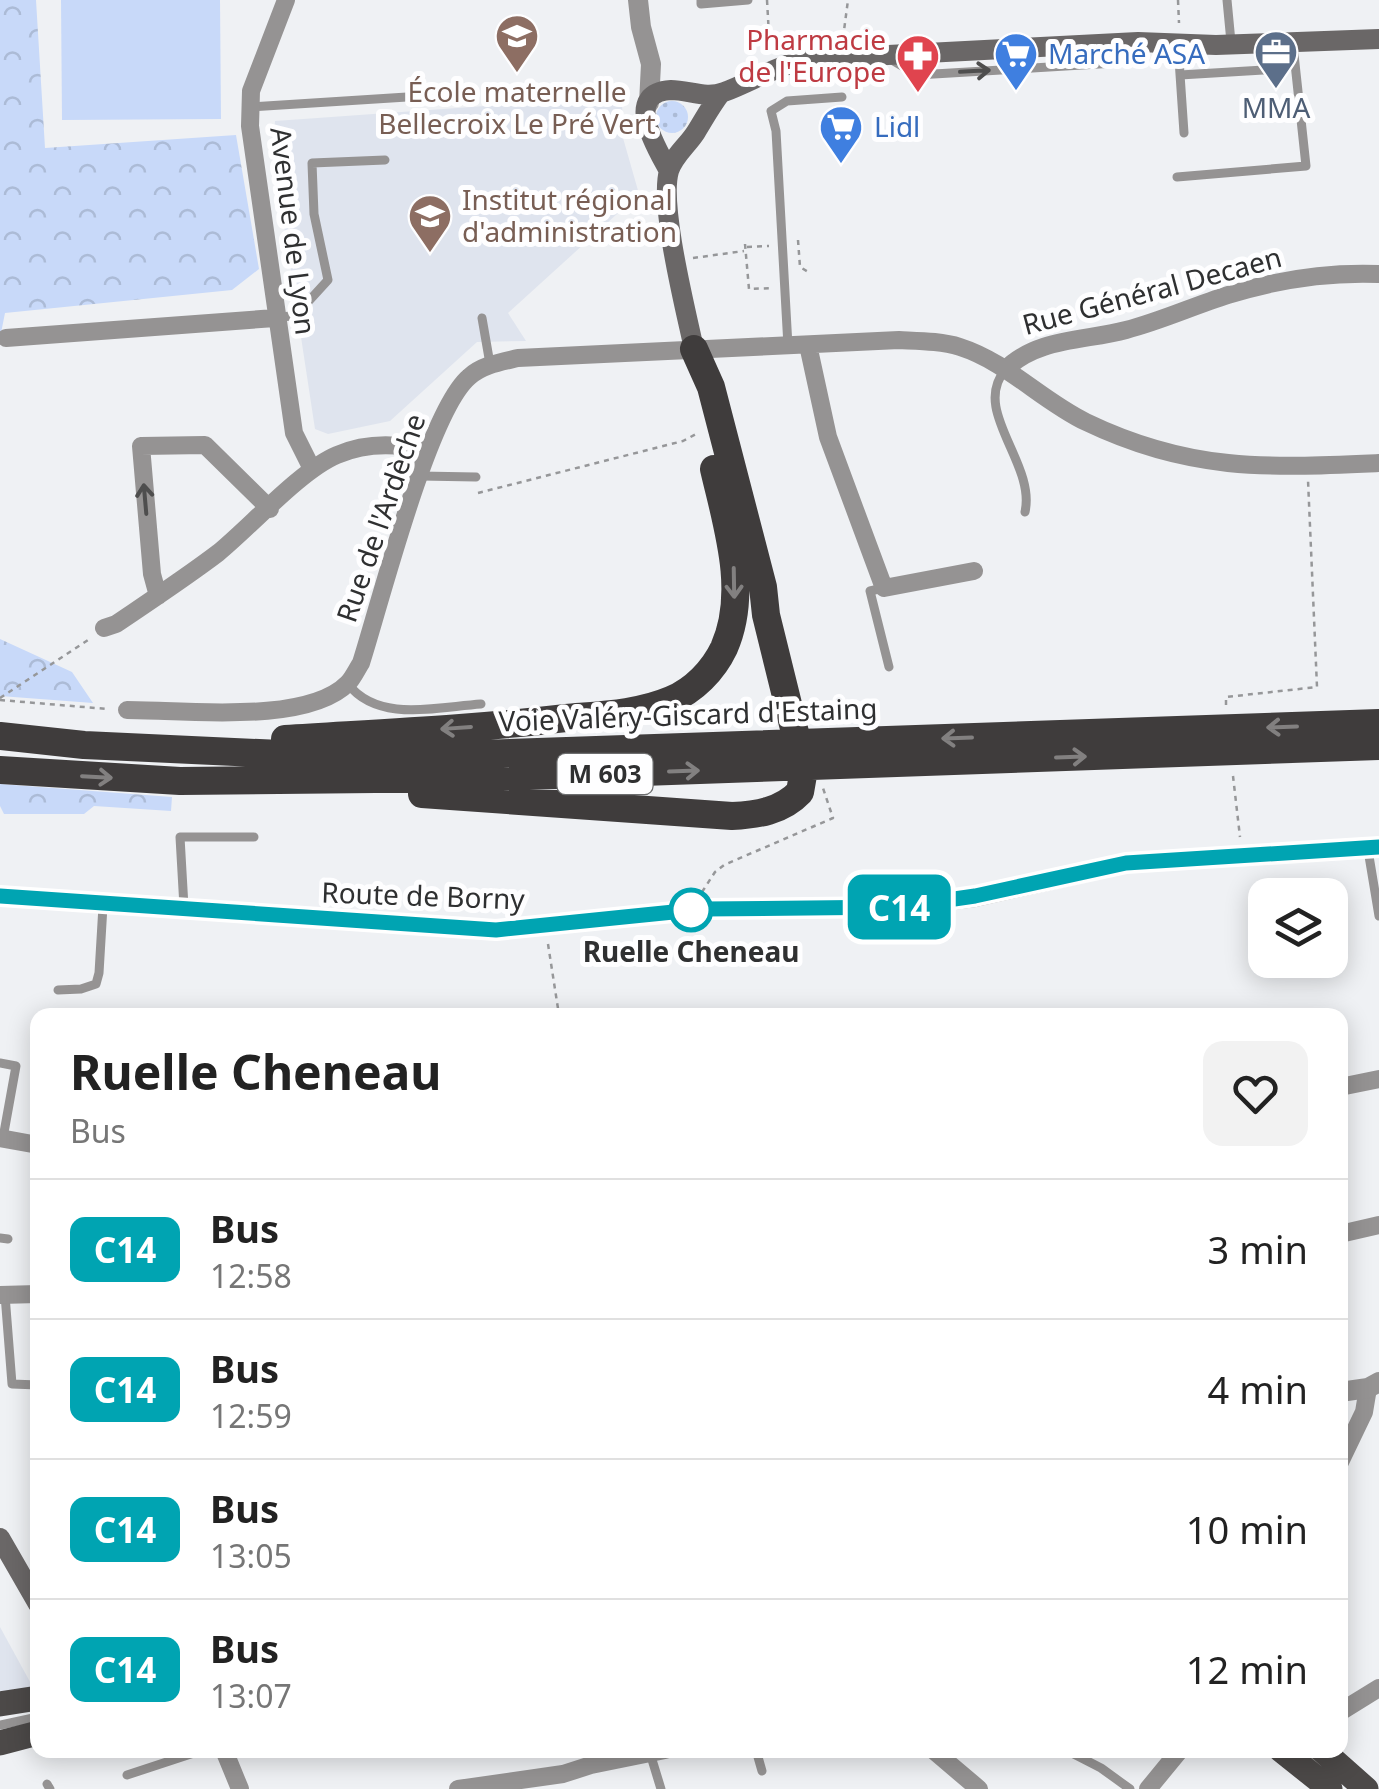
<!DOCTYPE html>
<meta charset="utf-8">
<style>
body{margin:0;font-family:"Noto Sans",sans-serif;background:#f2f2f2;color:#222;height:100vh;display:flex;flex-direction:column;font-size:38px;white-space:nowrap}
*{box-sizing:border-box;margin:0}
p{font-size:32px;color:#767676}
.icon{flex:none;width:55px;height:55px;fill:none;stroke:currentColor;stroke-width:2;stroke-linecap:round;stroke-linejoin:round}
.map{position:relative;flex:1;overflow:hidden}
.panel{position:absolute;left:30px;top:1008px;width:1318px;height:750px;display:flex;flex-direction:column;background:#fff;border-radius:20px;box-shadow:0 5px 25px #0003}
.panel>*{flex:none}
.badge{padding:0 20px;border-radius:15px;font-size:35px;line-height:65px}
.fabs{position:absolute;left:1248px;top:878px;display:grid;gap:20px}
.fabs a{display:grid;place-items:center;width:100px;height:100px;border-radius:20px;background:#fff;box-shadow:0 5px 25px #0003;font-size:50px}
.map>.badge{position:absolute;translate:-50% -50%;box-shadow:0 0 0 5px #fff}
.round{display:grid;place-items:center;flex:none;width:105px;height:105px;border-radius:20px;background:#f2f2f2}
.head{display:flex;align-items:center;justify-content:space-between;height:170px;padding:0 40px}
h1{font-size:48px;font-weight:700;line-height:75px}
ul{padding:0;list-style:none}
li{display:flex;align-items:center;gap:30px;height:140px;padding:0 40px;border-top:2px solid #e0e0e0}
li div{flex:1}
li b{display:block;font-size:38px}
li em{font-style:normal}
li .badge{min-width:110px;font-weight:700;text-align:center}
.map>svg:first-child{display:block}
.built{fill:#dfe4ee}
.grass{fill:url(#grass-dots)}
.forest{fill:url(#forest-crowns)}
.garden{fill:#c8d9f9}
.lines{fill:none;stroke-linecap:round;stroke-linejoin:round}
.path{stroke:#969799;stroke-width:2.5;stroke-dasharray:5 5;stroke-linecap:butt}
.service{stroke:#959393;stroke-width:9}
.minor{stroke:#959393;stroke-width:18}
.tertiary{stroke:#959393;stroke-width:20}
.secondary{stroke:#6a6767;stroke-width:20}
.primary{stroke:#4c4948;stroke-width:25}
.trunk{stroke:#3f3c3c;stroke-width:28}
.oneway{stroke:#4e4e4e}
.oneway2{stroke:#828080}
.line-casing{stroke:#fff;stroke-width:22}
.line{stroke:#00a4b2;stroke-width:15}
.stop-dot{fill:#fff;stroke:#00a4b2;stroke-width:5}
.labels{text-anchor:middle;stroke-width:10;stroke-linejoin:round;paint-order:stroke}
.shield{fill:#fefeff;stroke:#6d6e6f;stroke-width:2.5}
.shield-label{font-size:25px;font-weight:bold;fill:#2f3031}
.health-label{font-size:28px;fill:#be3a42;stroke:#fefeff;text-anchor:end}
.shop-label{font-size:28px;fill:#366cbe;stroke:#fefeff;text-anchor:start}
.education-label{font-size:28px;fill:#785e54;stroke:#fefeff}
.service-label{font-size:28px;fill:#4e5e75;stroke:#fefeff}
.street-label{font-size:28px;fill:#2f3031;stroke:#fefeff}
.stop-label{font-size:28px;font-weight:bold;fill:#2f3031;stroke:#fefeff}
</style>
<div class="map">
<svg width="1379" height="1789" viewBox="0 0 1379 1789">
<defs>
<pattern id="grass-dots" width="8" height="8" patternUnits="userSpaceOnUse" patternTransform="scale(2.5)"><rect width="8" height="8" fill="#c8d9f9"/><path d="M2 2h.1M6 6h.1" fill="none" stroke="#acbbd6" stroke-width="1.8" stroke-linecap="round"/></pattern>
<pattern id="forest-crowns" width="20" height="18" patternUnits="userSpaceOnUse" patternTransform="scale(2.5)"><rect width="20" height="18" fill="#c8d9f9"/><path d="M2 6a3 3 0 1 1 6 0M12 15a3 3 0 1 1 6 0" fill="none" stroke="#acbbd6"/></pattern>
</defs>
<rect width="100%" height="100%" fill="#eff1f4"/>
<path class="built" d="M625 96 622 101 623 138 639 194 508 313 526 341 477 342 390 421 328 434 315 429 273 153 275 121Z
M0 1627 35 1691 0 1698Z"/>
<path class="grass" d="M656 117a16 16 0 1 1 32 0a16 16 0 1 1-32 0Z"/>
<path class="forest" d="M0 0H36L45 148 236 135 259 269 232 290 5 313 0 338Z
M0 639 72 672 93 703 0 696Z
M0 784 172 797 171 811 94 806 84 814H4L0 806Z"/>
<path class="garden" d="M61 0H220L221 119 62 120Z"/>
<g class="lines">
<path class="path" d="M767 0 770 53
M1178 0 1179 23
M843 38 848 0
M798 240 800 267 810 273
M745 244 749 289 773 288
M747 247 769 246
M693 258 744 251
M478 493 683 441 698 433
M0 698 91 638
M0 700 108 709
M1226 705V697L1317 687 1308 480
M1233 776 1240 837
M702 892 715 872 724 865 833 818 823 788
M548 944 559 1015"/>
<path class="service" d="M701 0V4L748 0
M1227 0 1231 42
M1178 45 1184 133
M890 59 917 75 1132 62 1138 58V43
M1180 75 1282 69 1284 44
M251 107 407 97
M1177 177 1306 166 1293 45
M277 318 296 315 328 280 314 214 312 163 385 160
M482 318 490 364
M788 346 776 131 771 111 787 101 842 97
M1005 370C971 411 1036 463 1025 512
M420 476 476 477
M883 588 870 591 889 667
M348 684C378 723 437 707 481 704
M1368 850 1379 916
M184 907 180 837H254
M58 990 81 989 96 984 99 973 103 906
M0 1063 16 1066 3 1138
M0 1238 8 1239
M5 1295 12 1384 38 1385
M0 1725 38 1717
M756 1750 762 1771
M1066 1750 1101 1768 1130 1789
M1302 1750 1320 1764
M650 1753 661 1789
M127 1775 203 1750
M47 1784 50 1789"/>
<path class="minor" d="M286 0 251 91 250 126 294 433 312 469
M6 338 275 318
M808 345 828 437 884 588 974 571
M1005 370C1036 338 1085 341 1126 330 1161 321 1193 306 1228 295 1276 280 1328 272 1379 274
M158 596 152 574 141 446 205 445 270 509
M104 628 116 624C150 601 185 578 218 553 251 526 301 470 337 455 367 442 397 443 428 451
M127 710C184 710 307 725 348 683 353 678 357 669 361 663 380 604 428 412 469 377 482 365 501 362 518 358L899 340C920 341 941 341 960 347 1007 362 1042 401 1086 422 1190 472 1267 468 1379 463
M1340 1087 1379 1079
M0 1138 38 1145
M1340 1234 1379 1225
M0 1295 38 1294
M1340 1462 1364 1412 1368 1388
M1340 1712 1379 1688
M224 1750 240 1789
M933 1750 979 1789
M458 1789 563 1774 591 1765 665 1750
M1148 1789 1180 1750"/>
<path class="tertiary" d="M638 0 641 27 651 64 649 103
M0 896 496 930 703 909 899 907 975 897 1126 863 1379 847
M1340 1392 1368 1388 1379 1382"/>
<path class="secondary" d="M669 171C658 150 621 93 671 90 689 90 706 99 724 92 754 81 778 64 811 59L1138 42 1216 45 1379 39
M694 349C686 311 659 205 669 171 674 155 688 145 696 132 704 119 711 106 721 93
M0 1538 38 1604"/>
<path class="primary" d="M0 1704 38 1698
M0 1743 38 1733
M1281 1750 1330 1789
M1322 1750 1366 1789"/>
<path class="trunk" d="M0 736 84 745 366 758 1379 723
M285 739C379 733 473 729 566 718 601 715 638 714 671 700 694 690 713 671 724 648 749 592 727 525 714 469
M0 770 180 781 473 778 1379 746
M422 794 732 816C757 815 782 811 800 792L804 769 766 615 763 587 711 387 694 349"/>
</g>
<defs><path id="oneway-shaft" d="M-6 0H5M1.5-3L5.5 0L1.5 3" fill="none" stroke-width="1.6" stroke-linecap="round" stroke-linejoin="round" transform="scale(2.5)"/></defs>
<g class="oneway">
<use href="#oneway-shaft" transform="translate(975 71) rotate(-3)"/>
<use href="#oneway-shaft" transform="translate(145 499) rotate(-95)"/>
</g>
<g class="oneway2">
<use href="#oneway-shaft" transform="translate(734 583) rotate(89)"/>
<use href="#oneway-shaft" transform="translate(1282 727) rotate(178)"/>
<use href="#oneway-shaft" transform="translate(456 728) rotate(176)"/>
<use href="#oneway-shaft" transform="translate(957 738) rotate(178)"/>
<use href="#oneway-shaft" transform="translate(1071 757) rotate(-2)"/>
<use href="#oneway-shaft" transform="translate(684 771) rotate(-2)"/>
<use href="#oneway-shaft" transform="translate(97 777) rotate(3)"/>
</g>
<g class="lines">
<g class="line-casing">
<path id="line" d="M0 896 496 930 703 909 899 907 975 896 1126 863 1379 847"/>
</g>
<use href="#line" class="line"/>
</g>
<defs>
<g id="school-pin" transform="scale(2.25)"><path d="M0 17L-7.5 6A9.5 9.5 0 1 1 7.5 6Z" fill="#8d6e63" stroke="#fefeff"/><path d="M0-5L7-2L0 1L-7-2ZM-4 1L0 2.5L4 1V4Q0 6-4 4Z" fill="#fff"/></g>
<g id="office-pin" transform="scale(2.25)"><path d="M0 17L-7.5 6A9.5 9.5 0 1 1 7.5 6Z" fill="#5c6f8a" stroke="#fefeff"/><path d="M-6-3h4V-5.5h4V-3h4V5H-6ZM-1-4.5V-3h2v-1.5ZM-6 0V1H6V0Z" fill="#fff"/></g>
<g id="supermarket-pin" transform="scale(2.25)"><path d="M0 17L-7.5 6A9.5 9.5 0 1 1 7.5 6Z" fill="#3f7fe0" stroke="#fefeff"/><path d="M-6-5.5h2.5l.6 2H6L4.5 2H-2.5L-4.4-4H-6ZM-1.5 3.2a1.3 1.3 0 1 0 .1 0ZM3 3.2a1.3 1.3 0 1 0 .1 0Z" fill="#fff"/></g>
<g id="pharmacy-pin" transform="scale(2.25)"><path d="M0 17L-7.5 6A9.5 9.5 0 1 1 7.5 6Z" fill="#e0444e" stroke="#fefeff"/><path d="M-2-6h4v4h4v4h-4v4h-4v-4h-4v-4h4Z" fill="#fff"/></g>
<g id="university-pin" transform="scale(2.25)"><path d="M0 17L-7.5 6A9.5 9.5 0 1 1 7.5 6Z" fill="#8d6e63" stroke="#fefeff"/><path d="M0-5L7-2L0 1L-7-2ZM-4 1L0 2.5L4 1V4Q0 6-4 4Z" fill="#fff"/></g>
</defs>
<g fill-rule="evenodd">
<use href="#school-pin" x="517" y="36"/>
<use href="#office-pin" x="1276" y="52"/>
<use href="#supermarket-pin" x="1016" y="54"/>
<use href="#pharmacy-pin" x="918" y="56"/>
<use href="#supermarket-pin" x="841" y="127"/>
<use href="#university-pin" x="430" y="216"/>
</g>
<circle class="stop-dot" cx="691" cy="910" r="20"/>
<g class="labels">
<rect class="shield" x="557.5" y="754" width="95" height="40" rx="8"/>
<g class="shield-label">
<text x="605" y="783">M 603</text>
</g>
<g class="health-label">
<text x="886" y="50">Pharmacie<tspan x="886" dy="32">de l'Europe</tspan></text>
</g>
<g class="shop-label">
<text x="1048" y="64">Marché ASA</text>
<text x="874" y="137">Lidl</text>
</g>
<g class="education-label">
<text x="517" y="102">École maternelle<tspan x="517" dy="32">Bellecroix Le Pré Vert</tspan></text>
<text x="462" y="210" text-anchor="start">Institut régional<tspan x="462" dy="32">d'administration</tspan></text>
</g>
<g class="service-label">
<text x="1276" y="118">MMA</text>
</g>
<g class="street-label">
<text transform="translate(293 231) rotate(83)" y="10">Avenue de Lyon</text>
<text transform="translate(1152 291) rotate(-15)" y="10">Rue Général Decaen</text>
<text transform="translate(381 518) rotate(-71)" y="10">Rue de l'Ardèche</text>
<text transform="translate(688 715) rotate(-2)" y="10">Voie Valéry-Giscard d'Estaing</text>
<text transform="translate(423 896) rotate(2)" y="10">Route de Borny</text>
</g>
<g class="stop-label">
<text x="691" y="962">Ruelle Cheneau</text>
</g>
</g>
</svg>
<div class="fabs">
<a><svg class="icon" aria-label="layers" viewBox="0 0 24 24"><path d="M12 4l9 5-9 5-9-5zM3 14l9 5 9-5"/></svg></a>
</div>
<b class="badge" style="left:899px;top:907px;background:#00a4b2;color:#fff">C14</b>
<section class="panel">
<div class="head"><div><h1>Ruelle Cheneau</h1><p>Bus</p></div><a class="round"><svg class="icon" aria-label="heart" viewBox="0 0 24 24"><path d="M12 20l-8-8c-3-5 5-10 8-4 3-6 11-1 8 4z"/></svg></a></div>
<ul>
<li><span class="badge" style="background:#00a4b2;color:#fff">C14</span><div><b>Bus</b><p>12:58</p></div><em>3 min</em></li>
<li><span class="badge" style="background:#00a4b2;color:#fff">C14</span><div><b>Bus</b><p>12:59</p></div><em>4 min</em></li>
<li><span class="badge" style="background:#00a4b2;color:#fff">C14</span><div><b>Bus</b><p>13:05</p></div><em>10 min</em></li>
<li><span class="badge" style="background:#00a4b2;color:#fff">C14</span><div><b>Bus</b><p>13:07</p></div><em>12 min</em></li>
</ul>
</section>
</div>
